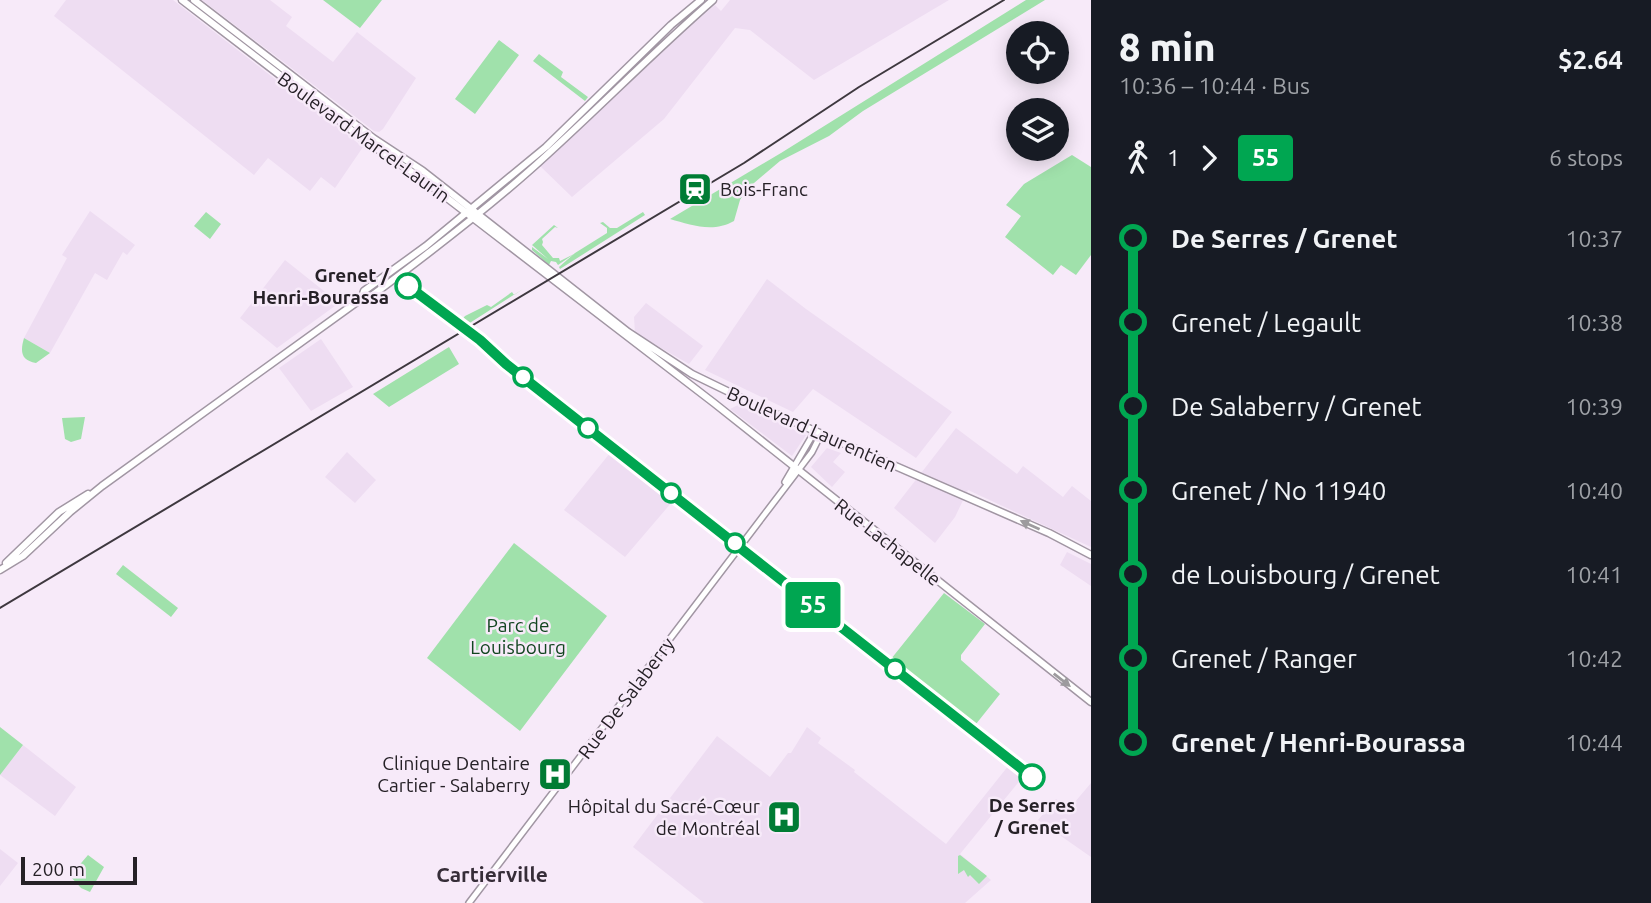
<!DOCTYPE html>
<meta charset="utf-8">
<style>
body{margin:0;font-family:Ubuntu,sans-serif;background:#20242c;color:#f1f3f6;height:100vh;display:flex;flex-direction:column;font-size:26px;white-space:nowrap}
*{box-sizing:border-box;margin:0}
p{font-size:23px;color:#9ea1a6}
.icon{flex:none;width:38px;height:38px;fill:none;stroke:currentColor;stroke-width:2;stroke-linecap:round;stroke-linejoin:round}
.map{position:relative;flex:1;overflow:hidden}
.sheet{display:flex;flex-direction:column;background:#171b24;width:560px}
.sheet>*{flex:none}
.badge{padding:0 14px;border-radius:5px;font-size:24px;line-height:46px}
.buttons{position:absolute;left:1006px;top:21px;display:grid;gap:14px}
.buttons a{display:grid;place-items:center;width:63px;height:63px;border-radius:50%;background:#171b24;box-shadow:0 4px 18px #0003;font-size:35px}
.scale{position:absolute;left:21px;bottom:18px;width:116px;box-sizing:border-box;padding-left:7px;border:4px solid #262127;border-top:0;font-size:19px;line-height:24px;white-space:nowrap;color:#262127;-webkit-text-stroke:5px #f7eaf9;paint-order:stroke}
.map>.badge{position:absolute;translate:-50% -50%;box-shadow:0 0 0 4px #fff}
.legs{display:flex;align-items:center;gap:10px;height:77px;padding:0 28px;font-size:23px}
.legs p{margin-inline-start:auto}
.summary{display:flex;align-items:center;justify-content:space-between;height:119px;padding:0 28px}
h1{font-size:38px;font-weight:800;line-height:52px}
ul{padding:0 28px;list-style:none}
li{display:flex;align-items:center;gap:24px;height:84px;font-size:26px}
li i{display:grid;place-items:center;width:10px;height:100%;margin:0 9px;background:currentColor}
li i::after{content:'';width:18px;height:18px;margin:-9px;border:5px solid;border-radius:50%;background:#171b24}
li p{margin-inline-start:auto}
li:first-child i{background:linear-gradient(#0000 50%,currentColor 0)}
li:last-child i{background:linear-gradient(currentColor 50%,#0000 0)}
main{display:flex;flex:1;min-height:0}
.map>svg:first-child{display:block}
.built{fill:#eeddf2}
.green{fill:#a0e1ab}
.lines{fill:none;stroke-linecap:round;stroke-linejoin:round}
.secondary-casing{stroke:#a196a3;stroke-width:8}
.primary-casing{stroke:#a196a3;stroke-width:9}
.secondary{stroke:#fff;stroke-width:5}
.primary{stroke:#fff;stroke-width:6}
.tram{stroke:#3e383f;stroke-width:2}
.oneway{fill:#9d9b9e}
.line-1-casing{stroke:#fff;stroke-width:16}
.line-1{stroke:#00a651;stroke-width:10}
.stop-1-dot{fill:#fff;stroke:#00a651;stroke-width:3.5}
.labels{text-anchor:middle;stroke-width:5;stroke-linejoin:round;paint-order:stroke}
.street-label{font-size:19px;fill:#262127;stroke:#f7eaf9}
.poi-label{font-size:19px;fill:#262127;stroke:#f7eaf9;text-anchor:end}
.stop-label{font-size:19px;font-weight:bold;fill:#262127;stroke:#f7eaf9;text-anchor:end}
.park-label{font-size:19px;fill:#124520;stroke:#f7eaf9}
.neighbourhood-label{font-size:21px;font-weight:bold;fill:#362d38;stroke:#f7eaf9}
</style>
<main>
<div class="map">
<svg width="1091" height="903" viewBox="0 0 1091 903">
<rect width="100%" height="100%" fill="#f7eaf9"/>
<path class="built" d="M66 0H173L363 147 335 188 321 177 310 191 268 158 254 175 54 16Z
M202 0H270L292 17 286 26 333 62 357 32 416 78 383 129 379 132 374 131Z
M730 0H949L814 80 750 30 735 28 664 119 572 197 540 166 695 22 715 5 721 11Z
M90 211 135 245 127 255 123 252 107 280 95 273 50 353 24 338 67 258 62 255Z
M285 260 339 303 277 348 240 318Z
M767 279 806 309 952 412 916 458 813 389 793 412 705 370Z
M646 303 703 346 689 364 635 333 634 317Z
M321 339 353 387 311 411 279 368Z
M738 405 806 435 792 456 730 409Z
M956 428 1017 474 1023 466 1063 497 1072 486 1091 501V547L968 490 955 517 935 543 894 508Z
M827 448 841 453 833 462 845 472 832 487 811 467Z
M347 452 376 480 355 503 325 477Z
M610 453 672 502 625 557 564 510Z
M1067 552 1091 564V586L1060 565Z
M807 727 821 738 818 743 855 770 854 772 946 844 1009 765 1022 775 1021 779 960 854 991 880 965 903H704L633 847 717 736 770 777 788 753H791Z
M23 745 76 787 55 816 0 775Z
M1091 783V857L1038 820 1056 799 1069 809Z
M0 849 18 863 0 886Z"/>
<path class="green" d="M323 0H382L360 28Z
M1026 0H1045L863 111 829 136 780 161 747 189 740 200 734 221C713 233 691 225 670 219L781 153Z
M499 40 519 55 475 114 455 99Z
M539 54 563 72 561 77 588 97 585 101 533 61Z
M1072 155 1091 167V255L1076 275 1061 265 1053 275 1005 237 1021 216 1006 205 1024 184Z
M206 212 221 224 210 239 194 226Z
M643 212 645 215 560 269 559 267 575 253 607 233V228L600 223 603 222 610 228H617Z
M554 225 558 228 555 227 542 239 543 242 542 245 553 258H559L560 261 574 254 558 265 556 262 551 261 549 265 532 250V247L548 259 532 245Z
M523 289 465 326 460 322 465 316 487 305 491 307 512 292 514 295Z
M24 338 50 353 36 363C21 360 20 352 24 338Z
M449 347 459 364 389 407 373 394Z
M85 417 81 439 71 442 65 439 62 418Z
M514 543 607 616 520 731 427 658Z
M123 565 178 608 171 617 116 574Z
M944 593 985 624 961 655V660L1000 694 976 724 891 659Z
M0 727 23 745 0 775Z
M88 855 104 867 90 892 81 888 70 876Z
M960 855 987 876 979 884 970 875 968 877 964 870 958 874V856Z"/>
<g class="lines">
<g class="secondary-casing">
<path id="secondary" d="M785 482 815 431
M469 903 812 452 821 434"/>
</g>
<g class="primary-casing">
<path id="primary" d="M182 0 367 142 421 178 714 403 1091 702
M194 0 373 138 423 171 628 332 692 374 760 407 1049 533 1091 555
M361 299 364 291 426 246 546 147 671 25 701 0
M6 563 59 512 88 494
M0 570 23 556 70 512 102 486 361 299 370 297C424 257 478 216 529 171 592 115 650 55 713 0"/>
</g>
<use href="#secondary" class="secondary"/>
<use href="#primary" class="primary"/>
<path class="tram" d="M0 608 744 163 859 87 1004 0"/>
</g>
<defs><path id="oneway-solid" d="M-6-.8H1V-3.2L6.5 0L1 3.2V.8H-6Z" transform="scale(1.75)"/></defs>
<g class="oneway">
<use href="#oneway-solid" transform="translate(1030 525) rotate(-156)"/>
<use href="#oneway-solid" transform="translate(1062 680) rotate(38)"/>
</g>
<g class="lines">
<g class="line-1-casing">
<path id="line-1" d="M408 286 480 340 506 364 1032 777"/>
</g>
<use href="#line-1" class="line-1"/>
</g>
<defs>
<g id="station-square" transform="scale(1.75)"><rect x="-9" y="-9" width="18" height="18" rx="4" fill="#007c34" stroke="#f7eaf9"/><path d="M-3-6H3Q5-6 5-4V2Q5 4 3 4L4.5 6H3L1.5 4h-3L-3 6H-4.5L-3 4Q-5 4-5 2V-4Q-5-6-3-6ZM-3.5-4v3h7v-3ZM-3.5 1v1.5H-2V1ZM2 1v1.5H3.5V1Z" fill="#fff"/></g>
<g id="hospital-square" transform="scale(1.75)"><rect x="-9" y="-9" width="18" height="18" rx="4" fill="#007c34" stroke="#f7eaf9"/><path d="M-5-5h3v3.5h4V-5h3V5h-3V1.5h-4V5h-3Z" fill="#fff"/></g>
</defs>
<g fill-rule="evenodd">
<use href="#station-square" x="695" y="189"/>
<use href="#hospital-square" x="555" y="774"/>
<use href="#hospital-square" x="784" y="817"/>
</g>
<g class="stop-1-dot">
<circle cx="408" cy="286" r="12"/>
<circle cx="523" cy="377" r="9"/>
<circle cx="588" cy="428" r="9"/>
<circle cx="671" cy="493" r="9"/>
<circle cx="735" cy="543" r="9"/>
<circle cx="895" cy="669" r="9"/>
<circle cx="1032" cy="777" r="12"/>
</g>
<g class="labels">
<g class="street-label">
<text transform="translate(364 137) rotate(36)" y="7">Boulevard Marcel-Laurin</text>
<text transform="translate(812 429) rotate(24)" y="7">Boulevard Laurentien</text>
<text transform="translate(888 542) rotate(38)" y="7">Rue Lachapelle</text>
<text transform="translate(626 698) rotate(-53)" y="7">Rue De Salaberry</text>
</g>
<g class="poi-label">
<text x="720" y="196" text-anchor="start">Bois-Franc</text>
<text x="530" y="770">Clinique Dentaire<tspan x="530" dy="22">Cartier - Salaberry</tspan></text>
<text x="760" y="813">Hôpital du Sacré-Cœur<tspan x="760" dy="22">de Montréal</tspan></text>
</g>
<g class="stop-label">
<text x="389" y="282">Grenet /<tspan x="389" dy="22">Henri-Bourassa</tspan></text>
<text x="1032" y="812" text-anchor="middle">De Serres<tspan x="1032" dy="22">/ Grenet</tspan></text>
</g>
<g class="park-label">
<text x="518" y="632">Parc de<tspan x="518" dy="22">Louisbourg</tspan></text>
</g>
<g class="neighbourhood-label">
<text x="492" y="882">Cartierville</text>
</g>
</g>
</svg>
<div class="buttons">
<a><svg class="icon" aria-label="locate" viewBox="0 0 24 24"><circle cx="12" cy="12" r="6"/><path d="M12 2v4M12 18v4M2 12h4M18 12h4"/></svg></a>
<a><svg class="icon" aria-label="layers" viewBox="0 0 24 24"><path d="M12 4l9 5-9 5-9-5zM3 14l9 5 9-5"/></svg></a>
</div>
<div class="scale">200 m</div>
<b class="badge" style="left:813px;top:605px;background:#00a651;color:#fff">55</b>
</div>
<section class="sheet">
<div class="summary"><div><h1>8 min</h1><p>10:36 – 10:44 · Bus</p></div><b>$2.64</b></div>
<div class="legs"><svg class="icon" aria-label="walk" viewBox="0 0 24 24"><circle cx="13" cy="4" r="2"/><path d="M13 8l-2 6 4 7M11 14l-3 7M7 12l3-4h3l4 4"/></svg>1<svg class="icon" aria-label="forward" viewBox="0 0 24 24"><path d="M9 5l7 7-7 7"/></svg><b class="badge" style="background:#00a651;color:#fff">55</b><p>6 stops</p></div>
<ul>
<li><i style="color:#00a651"></i><b>De Serres / Grenet</b><p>10:37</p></li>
<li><i style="color:#00a651"></i><span>Grenet / Legault</span><p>10:38</p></li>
<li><i style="color:#00a651"></i><span>De Salaberry / Grenet</span><p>10:39</p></li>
<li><i style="color:#00a651"></i><span>Grenet / No 11940</span><p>10:40</p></li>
<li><i style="color:#00a651"></i><span>de Louisbourg / Grenet</span><p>10:41</p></li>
<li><i style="color:#00a651"></i><span>Grenet / Ranger</span><p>10:42</p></li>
<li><i style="color:#00a651"></i><b>Grenet / Henri-Bourassa</b><p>10:44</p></li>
</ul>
</section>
</main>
